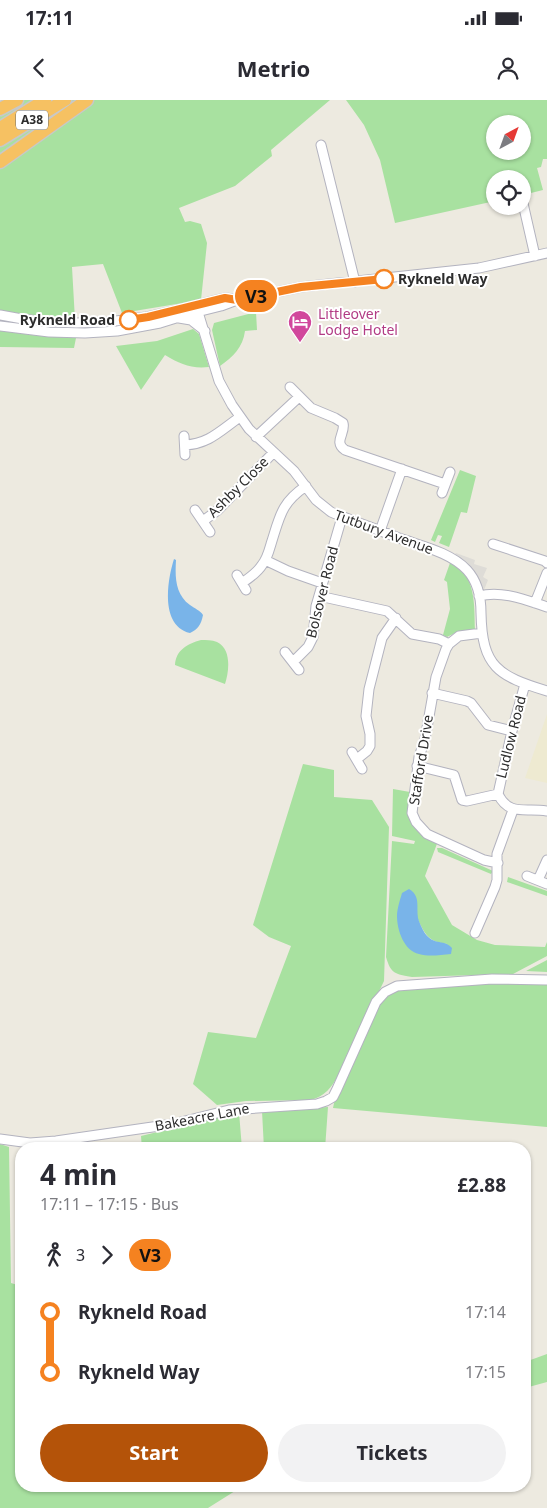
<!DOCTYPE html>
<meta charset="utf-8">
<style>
body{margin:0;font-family:"Noto Sans",sans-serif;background:#f2f2f3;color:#2b2b33;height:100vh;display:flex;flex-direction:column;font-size:19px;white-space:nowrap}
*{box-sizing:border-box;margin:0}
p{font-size:16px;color:#7c7c81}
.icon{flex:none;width:28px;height:28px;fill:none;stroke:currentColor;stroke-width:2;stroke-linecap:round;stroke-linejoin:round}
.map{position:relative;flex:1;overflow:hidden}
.details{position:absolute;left:15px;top:1042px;width:516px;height:350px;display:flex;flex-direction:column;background:#fff;border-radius:20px;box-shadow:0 1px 4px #0004}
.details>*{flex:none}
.badge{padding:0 10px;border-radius:16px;font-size:18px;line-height:32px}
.needle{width:32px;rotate:41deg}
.buttons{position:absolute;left:486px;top:15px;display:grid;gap:10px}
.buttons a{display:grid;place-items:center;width:45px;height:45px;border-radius:50%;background:#fff;box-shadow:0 1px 4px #0004;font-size:25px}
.map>.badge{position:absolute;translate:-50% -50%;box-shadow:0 0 0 2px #fff}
.legs{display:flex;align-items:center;gap:8px;height:55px;padding:0 25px;font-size:16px}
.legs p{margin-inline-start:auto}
.head{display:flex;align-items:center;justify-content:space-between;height:85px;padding:0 25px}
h1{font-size:28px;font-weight:700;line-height:38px}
.action{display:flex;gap:10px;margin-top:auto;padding:10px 25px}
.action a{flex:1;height:58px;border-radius:30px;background:#b45309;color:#fff;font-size:20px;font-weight:700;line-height:58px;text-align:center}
.action a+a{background:#f2f2f3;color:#2b2b33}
ul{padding:0 25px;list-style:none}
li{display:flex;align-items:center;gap:18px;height:60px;font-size:19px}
li i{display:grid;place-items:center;width:8px;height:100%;margin:0 6px;background:currentColor}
li i::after{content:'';width:12px;height:12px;margin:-6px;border:4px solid;border-radius:50%;background:#fff}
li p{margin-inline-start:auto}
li:first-child i{background:linear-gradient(#0000 50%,currentColor 0)}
li:last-child i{background:linear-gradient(currentColor 50%,#0000 0)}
.status{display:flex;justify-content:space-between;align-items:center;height:35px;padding:0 25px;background:#fff;direction:ltr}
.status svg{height:14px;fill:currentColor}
header{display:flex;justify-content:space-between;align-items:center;height:65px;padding:0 25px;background:#fff;font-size:22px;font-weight:700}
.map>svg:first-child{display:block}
.education{fill:#eeead1}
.green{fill:#a8e1a0;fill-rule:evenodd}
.plaza{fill:#dedcd7}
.water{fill:#79b4e9}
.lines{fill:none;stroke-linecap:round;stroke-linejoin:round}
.minor-casing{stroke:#b3b3bf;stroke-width:11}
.highway-casing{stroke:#c8c8c8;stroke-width:15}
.minor{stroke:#fff;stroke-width:9}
.highway{stroke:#f6c162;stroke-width:12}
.line-1-casing{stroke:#fff;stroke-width:11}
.line-1{stroke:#f58220;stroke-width:8}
.stop-1-dot{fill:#fff;stroke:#f58220;stroke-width:2.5}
.labels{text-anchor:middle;stroke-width:4;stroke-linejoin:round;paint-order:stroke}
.shield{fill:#fff;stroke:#6c6c6c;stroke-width:1}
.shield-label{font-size:12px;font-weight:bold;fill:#2d2d2d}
.stop-label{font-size:14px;font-weight:bold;fill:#2d2d2d;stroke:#fff;text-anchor:start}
.hotel-label{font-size:14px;fill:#b23c85;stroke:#fff;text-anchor:start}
.street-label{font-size:14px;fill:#2d2d2d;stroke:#fff}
</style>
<div class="status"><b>17:11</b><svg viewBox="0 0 49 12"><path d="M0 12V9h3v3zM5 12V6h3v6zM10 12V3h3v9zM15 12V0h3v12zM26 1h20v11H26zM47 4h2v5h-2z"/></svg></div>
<header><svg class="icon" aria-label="back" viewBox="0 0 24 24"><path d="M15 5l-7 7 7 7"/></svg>Metrio<svg class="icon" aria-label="person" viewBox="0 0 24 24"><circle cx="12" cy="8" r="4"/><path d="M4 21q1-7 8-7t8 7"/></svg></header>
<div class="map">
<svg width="547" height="1408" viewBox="0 0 547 1408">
<rect width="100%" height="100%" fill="#edeae0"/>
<path class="education" d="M547 614V683L525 678Z"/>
<path class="green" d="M24 0H38L0 24V14Z
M72 0H78L0 58V46Z
M93 0H330L271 50 272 56 235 86 179 108 185 122 190 121 201 124 207 143 201 200 122 213 103 164 72 167 75 220 0 211V65L60 25Z
M346 0H547V59H543L541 67 537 68 543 90 523 95 522 79H495V101L395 123 380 60 364 25ZM495 24H522V51H495Z
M256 212 257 230 245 231C243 247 233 257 220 266L212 230 214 223Z
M193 229 199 234 209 267C191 269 180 264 165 255L141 290 116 246 157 241Z
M0 230 31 235 76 238 74 248 0 247Z
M460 370 476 376 467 413 461 412 449 447 439 443 442 436 438 435 435 442 431 440Z
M450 463C477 474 474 506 475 530L459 531 447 537 443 535 450 509 447 482 444 480Z
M201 540C206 540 212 540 217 542 232 549 229 572 225 584L175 565C176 550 187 544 201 540Z
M303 664 334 670V697L372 700 389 727 384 881 338 976C331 988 325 996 311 1000L246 1001 217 1005 193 984 208 932 256 938 291 846 269 837 253 825Z
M393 689 410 692C410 723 409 727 438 741L425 776 452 825 477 840 495 845 545 847 547 842V856L513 874 412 877C395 874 391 874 386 857L392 741 414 744 415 741 392 736ZM418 820C426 836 429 842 448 844L404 841Z
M437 748H442L493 771 491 774 438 752Z
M508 777 547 791V796L507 782Z
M547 860V872L526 871Z
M547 880V1027L333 1008 337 989 371 913 391 889Z
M328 1007 325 1049H264L262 1011Z
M239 1012 242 1049H233L232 1043 222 1044 223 1049H142L141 1036Z
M0 1044 9 1047 11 1183 21 1186V1386H243L208 1408H0Z
M547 1254V1282L525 1288V1262Z"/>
<path class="plaza" d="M456 453 475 460 474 464 487 468 483 477 488 480 484 490 475 473 466 463 455 454Z"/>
<path class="water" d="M174 459 176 460C175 477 175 494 190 505 195 509 200 510 203 515 201 525 198 529 190 533 160 526 167 481 174 459Z
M409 789C421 796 416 807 418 818 419 822 421 826 423 830 432 847 443 838 452 848L451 854C440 855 429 857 419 854 404 851 397 830 397 816 397 809 400 800 402 793Z"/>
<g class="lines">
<g class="minor-casing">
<path id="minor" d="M321 45 355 182
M522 99 535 156
M200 204 198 212 219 281 232 305 249 329 294 371 316 400 331 412C353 421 376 429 399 438 421 446 450 452 467 470 478 482 481 497 481 513 482 567 498 576 547 591
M0 215C47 225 98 225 146 217 172 212 199 204 225 198L234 199
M179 218 191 220 205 231
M0 226 49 232 85 233 117 231 160 223 189 214 221 206 237 200 301 187 479 168 547 153
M290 287 311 308 335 318 343 323C346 333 333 342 345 350L445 384
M184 336 185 355
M256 337 299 297
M185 345C209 344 221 330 240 317
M442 393 450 372
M195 410 210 432
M203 421 218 410 273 353
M380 431 402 369
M493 444 545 461 547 463
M265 460 288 471 322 483
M237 475 246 490
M242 483C249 478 257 473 262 465 267 459 269 451 271 444 280 416 281 403 306 386
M319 496 387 511 412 534 439 539 449 544
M479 496C502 490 526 500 547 507
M535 503 547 473
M482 533 459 536 449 544 446 549 436 577 425 639 419 657 412 713 416 722 427 734 484 760 498 763
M285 552 299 570
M293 562 308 547 313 537 316 506 342 417
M525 584 512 631 498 694C509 717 526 707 547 711
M432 593 467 601 471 603 488 625 512 631
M352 652 362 669
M357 659 367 651 370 646V634L366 616 369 589 382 538 396 518
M417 666 454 675 462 700 467 701 498 694
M527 776 547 784
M538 780 547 760
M475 833 495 787 497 780V754L513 710
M0 1039 30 1043 56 1041 173 1024 229 1010 317 1004 326 1001 333 997 337 989 376 902 385 892 397 886 492 879 547 880"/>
</g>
<g class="highway-casing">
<path id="highway" d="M0 9 17 0
M0 28 45 0
M0 40 65 0
M0 62 87 0"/>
</g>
<use href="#minor" class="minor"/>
<use href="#highway" class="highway"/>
</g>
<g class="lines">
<g class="line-1-casing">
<path id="line-1" d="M129 220 148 217 225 198 237 200 301 187 384 179"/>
</g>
<use href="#line-1" class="line-1"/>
</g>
<defs>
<g id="hotel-pin" transform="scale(1.25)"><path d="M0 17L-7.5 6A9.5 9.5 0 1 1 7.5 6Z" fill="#d1479c" stroke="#fff"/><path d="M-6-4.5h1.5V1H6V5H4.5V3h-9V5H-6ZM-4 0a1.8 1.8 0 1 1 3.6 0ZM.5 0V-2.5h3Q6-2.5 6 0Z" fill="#fff"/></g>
</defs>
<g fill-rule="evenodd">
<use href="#hotel-pin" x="300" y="222"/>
</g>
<g class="stop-1-dot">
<circle cx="384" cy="179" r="9"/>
<circle cx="129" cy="220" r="9"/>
</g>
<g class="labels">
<rect class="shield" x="16" y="10.5" width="32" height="19" rx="4"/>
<g class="shield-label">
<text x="32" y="24">A38</text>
</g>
<g class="stop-label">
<text x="398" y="184">Rykneld Way</text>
<text x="115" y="225" text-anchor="end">Rykneld Road</text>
</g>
<g class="hotel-label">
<text x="318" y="219">Littleover<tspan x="318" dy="16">Lodge Hotel</tspan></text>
</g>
<g class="street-label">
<text transform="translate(238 387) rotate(-45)" y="5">Ashby Close</text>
<text transform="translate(384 432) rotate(20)" y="5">Tutbury Avenue</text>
<text transform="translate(322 492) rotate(-76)" y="5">Bolsover Road</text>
<text transform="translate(511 637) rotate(-76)" y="5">Ludlow Road</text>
<text transform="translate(421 660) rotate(-81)" y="5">Stafford Drive</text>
<text transform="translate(202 1017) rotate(-11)" y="5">Bakeacre Lane</text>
</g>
</g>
</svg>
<div class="buttons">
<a><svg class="needle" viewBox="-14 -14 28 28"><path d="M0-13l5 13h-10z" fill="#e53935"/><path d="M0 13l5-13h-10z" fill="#7c7c81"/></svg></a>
<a><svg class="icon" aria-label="locate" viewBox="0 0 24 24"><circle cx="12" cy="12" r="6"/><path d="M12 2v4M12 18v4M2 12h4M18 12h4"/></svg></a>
</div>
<b class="badge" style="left:256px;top:196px;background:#f58220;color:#111">V3</b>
<section class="details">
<div class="head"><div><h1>4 min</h1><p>17:11 – 17:15 · Bus</p></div><b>£2.88</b></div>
<div class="legs"><svg class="icon" aria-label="walk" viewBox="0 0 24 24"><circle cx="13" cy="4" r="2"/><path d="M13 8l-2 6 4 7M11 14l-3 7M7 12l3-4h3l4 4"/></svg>3<svg class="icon" aria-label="forward" viewBox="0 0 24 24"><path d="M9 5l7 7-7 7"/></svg><b class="badge" style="background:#f58220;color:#111">V3</b></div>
<ul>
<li><i style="color:#f58220"></i><b>Rykneld Road</b><p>17:14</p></li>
<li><i style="color:#f58220"></i><b>Rykneld Way</b><p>17:15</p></li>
</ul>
<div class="action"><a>Start</a><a>Tickets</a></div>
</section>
</div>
